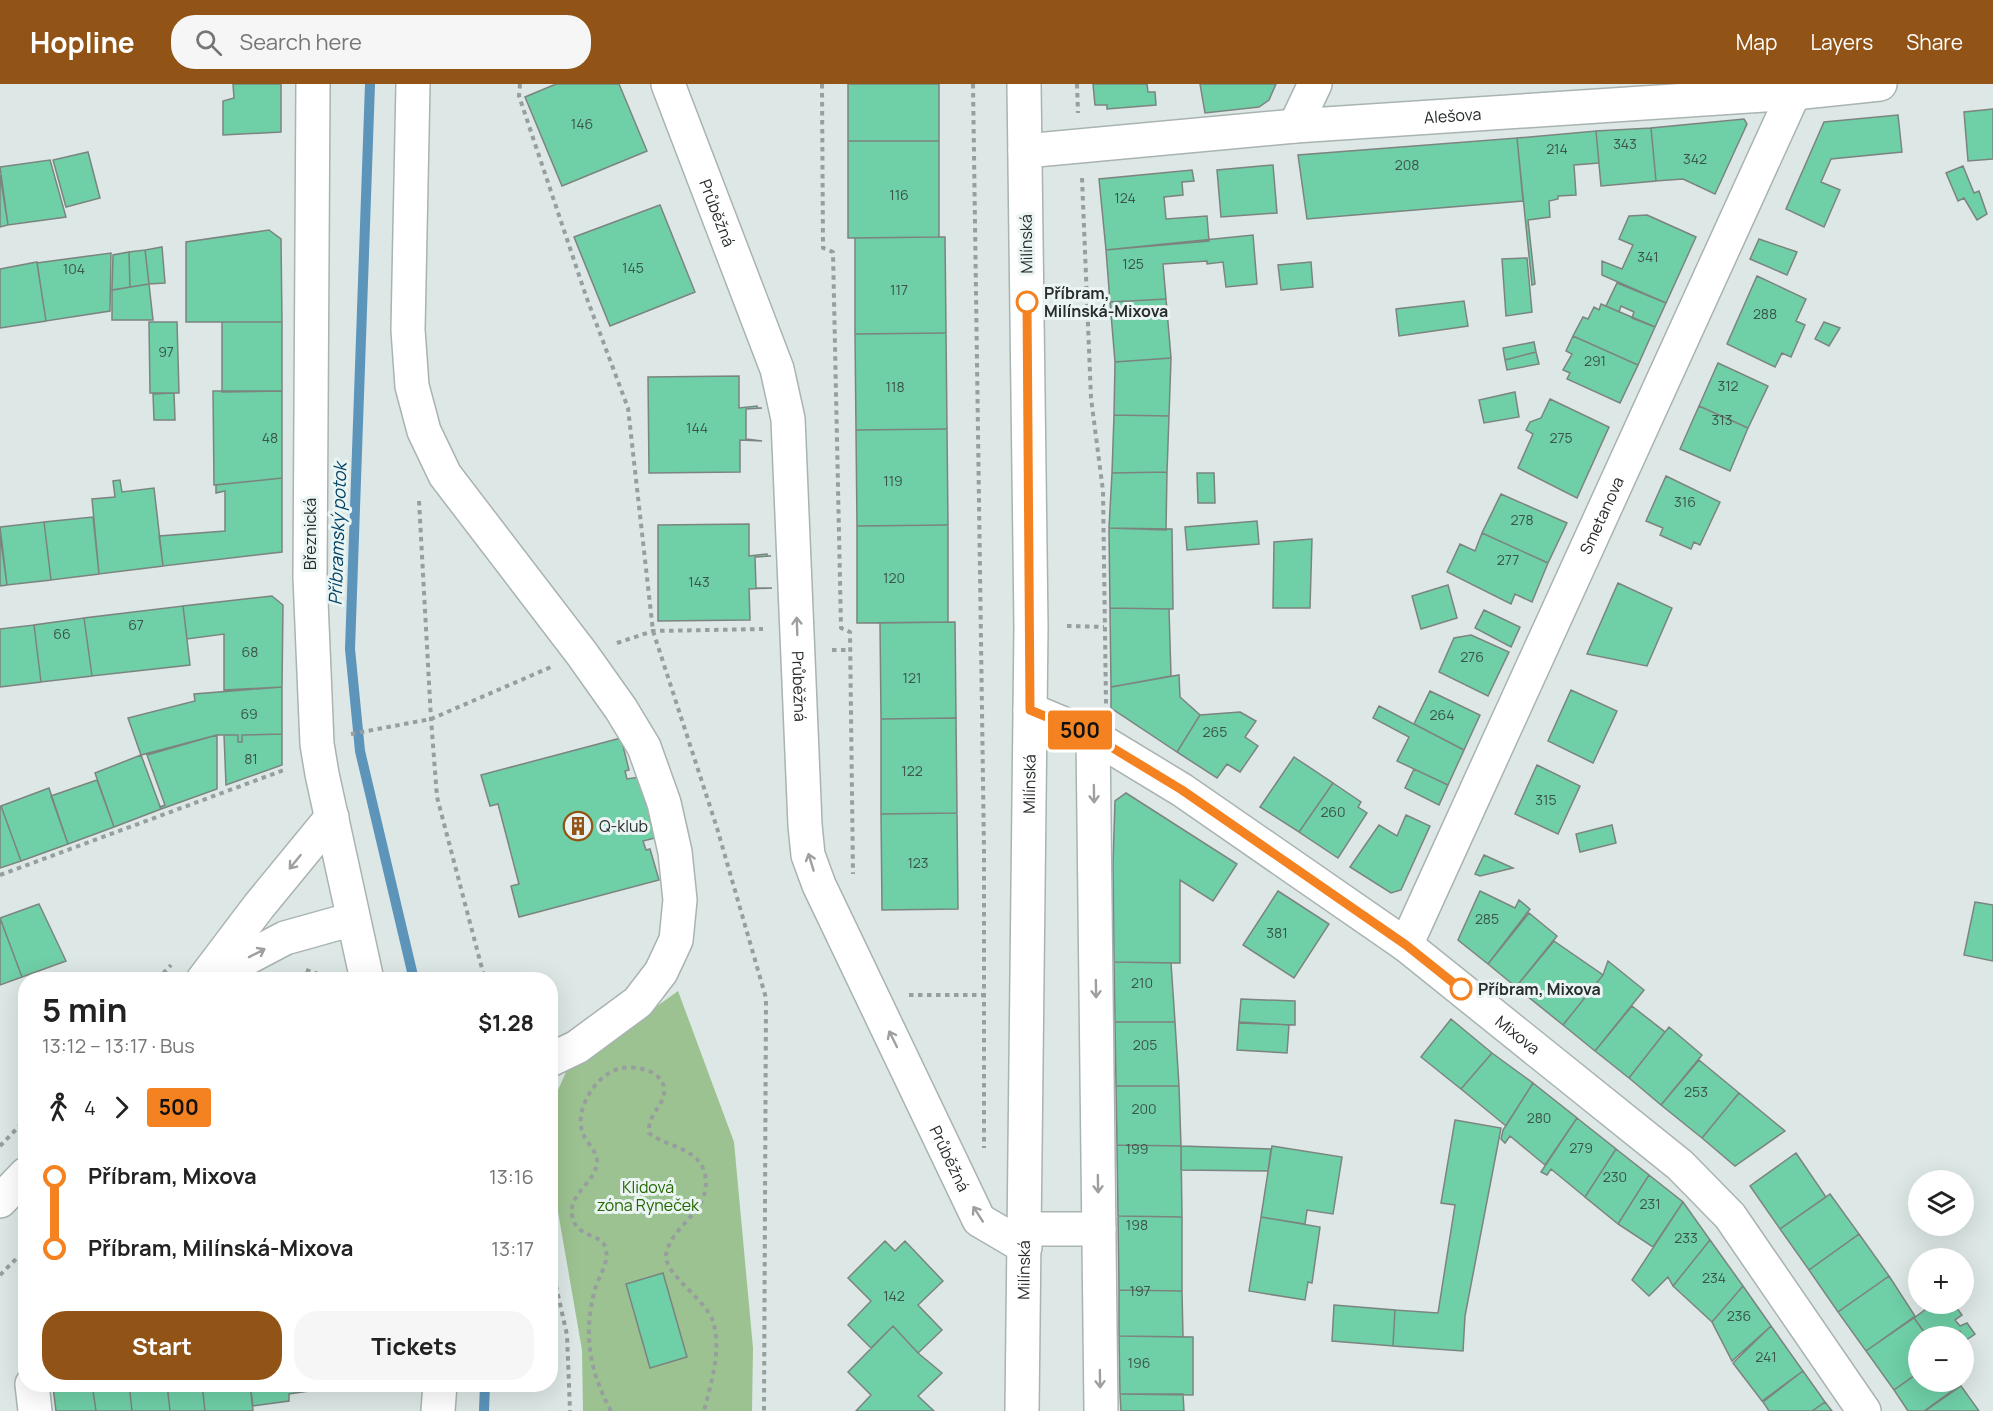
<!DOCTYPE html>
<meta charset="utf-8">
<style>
body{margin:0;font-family:Manrope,sans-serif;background:#f6f6f6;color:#222;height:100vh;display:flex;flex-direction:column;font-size:22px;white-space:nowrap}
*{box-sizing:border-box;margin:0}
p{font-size:20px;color:#767676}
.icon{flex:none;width:33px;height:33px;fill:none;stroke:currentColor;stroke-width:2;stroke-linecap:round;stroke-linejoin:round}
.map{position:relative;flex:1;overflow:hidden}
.drawer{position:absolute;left:18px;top:888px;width:540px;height:420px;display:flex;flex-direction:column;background:#fff;border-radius:24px;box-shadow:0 6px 24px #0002}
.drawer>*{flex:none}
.badge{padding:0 12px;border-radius:4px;font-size:21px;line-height:39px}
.buttons{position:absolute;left:1908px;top:1086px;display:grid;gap:12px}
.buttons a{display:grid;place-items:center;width:66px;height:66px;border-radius:50%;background:#fff;box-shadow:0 6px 24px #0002;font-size:30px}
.map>.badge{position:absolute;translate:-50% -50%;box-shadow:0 0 0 3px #fff}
.legs{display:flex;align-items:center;gap:9px;height:66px;padding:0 24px;font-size:20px}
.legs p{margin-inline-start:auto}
.summary{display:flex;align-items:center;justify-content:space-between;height:102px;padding:0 24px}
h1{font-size:33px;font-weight:700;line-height:45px}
.action{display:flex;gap:12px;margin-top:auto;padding:12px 24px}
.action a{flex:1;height:69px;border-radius:24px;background:#915416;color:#fff;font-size:24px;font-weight:700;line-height:69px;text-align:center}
.action a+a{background:#f6f6f6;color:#222}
ul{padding:0 24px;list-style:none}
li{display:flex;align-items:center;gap:21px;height:72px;font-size:22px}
li i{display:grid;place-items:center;width:9px;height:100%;margin:0 8px;background:currentColor}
li i::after{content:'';width:15px;height:15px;margin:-8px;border:4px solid;border-radius:50%;background:#fff}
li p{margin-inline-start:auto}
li:first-child i{background:linear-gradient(#0000 50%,currentColor 0)}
li:last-child i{background:linear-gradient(currentColor 50%,#0000 0)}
header{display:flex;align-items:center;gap:36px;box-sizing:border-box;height:84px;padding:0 30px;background:#915416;color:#fff}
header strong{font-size:28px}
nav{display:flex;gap:33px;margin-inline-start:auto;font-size:21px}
.search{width:420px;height:54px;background:#f6f6f6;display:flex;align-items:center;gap:15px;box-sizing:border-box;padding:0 21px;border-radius:24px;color:#767676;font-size:22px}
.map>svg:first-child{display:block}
.green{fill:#9dc291}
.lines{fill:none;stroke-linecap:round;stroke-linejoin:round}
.stream{stroke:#5c94ba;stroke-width:10}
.building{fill:#6fcfa6;stroke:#7c8480;stroke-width:1.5}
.minor-casing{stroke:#a9b3b2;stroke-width:36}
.major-casing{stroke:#a9b3b2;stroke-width:36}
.path{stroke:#979f9e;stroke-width:4;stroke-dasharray:4.5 4.5;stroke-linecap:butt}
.minor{stroke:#fff;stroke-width:33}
.major{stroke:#fff;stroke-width:33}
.oneway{stroke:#9ea0a0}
.line-1-casing{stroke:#fff;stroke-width:14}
.line-1{stroke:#f58220;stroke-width:9}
.stop-1-dot{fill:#fff;stroke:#f58220;stroke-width:3}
.labels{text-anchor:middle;stroke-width:6;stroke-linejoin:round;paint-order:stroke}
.number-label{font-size:14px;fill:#3a554a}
.street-label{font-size:16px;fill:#282c2c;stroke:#e9f4f3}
.stop-label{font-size:16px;font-weight:bold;fill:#282c2c;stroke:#e9f4f3;text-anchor:start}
.poi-label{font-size:16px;fill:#282c2c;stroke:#e9f4f3;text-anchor:start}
.park-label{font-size:16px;fill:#256600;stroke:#e9f4f3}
.water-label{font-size:18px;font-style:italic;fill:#004164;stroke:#e9f4f3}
</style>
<header>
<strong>Hopline</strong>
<div class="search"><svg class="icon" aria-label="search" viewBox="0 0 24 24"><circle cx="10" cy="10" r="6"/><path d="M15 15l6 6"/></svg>Search here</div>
<nav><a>Map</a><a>Layers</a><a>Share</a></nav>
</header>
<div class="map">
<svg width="1993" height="1327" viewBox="0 0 1993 1327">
<rect width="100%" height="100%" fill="#dce7e6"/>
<path class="green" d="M678 907 734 1058 753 1264 752 1327H583L582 1266 557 1122 554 1015 566 988Z"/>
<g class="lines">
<path class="stream" d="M370 0 350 565 360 667 414 896
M484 1327 485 1300"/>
</g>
<path class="building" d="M233 0H281V48L223 51V17L234 14Z
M556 0H619L647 67 562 102 525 13Z
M848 0H939V57H848Z
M1093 0H1147L1148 8H1155L1156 21 1107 25V21H1095Z
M1200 0H1276L1269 16 1259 23 1205 29Z
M1993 25V75L1968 77 1964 28Z
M1898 31 1902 68 1831 75 1821 98 1840 106 1824 143 1786 125 1824 38Z
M1744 35 1747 40 1715 110 1683 95 1656 97 1651 44Z
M1651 44 1656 97 1601 102 1596 47Z
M1596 47 1599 79 1574 81 1576 111 1558 112V115L1549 117 1550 133 1528 136 1535 200 1532 201 1517 54Z
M1517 54 1523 117 1307 135 1298 71Z
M848 57H939V153L848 154Z
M88 68 100 114 66 123 53 76Z
M50 76 66 133 8 141 0 83Z
M1273 81 1277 129 1221 133 1217 86Z
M1963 82 1974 109 1979 107 1987 130 1977 136 1964 114 1958 117 1946 89Z
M1192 86 1194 97 1182 98 1183 111 1164 113 1166 135 1207 132 1209 157 1106 166 1099 95Z
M0 91 8 141 0 143Z
M660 121 695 208 610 242 574 153Z
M1647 131 1696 153 1666 219 1602 191V177L1622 185 1633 161 1619 155 1629 132Z
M269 146 281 155 282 238H186V158Z
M1253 151 1257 200 1226 203 1223 178 1207 180V177L1163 180 1166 215 1110 218 1106 166Z
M939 153H945L946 249 855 250V154Z
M1759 155 1797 168 1787 191 1750 175Z
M162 163 165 199 149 200 145 166Z
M145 166 149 200 130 203 129 168Z
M129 168 130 203 112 206 113 171Z
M111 169 110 227 46 237 37 179Z
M1527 174 1532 228 1506 232 1502 175Z
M37 178 46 237 0 244V185Z
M1311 178 1313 203 1281 206 1278 181Z
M1757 192 1806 215 1796 237 1805 241 1791 273 1782 269 1775 283 1727 260Z
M1617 199 1666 219 1655 243 1632 234 1634 228 1621 222 1619 228 1606 222Z
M149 200 153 236H112V206Z
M1166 215 1171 274 1115 278 1110 218Z
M1464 217 1468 242 1399 252 1396 225Z
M1601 220 1655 243 1638 281 1573 252 1583 233 1588 235 1594 223 1599 226Z
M149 238H177L179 309H150Z
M222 238H282V307L222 308Z
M1824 238 1840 244 1829 262 1815 255Z
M946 249 947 345 856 346 855 250Z
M1573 252 1638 281 1620 319 1567 295 1570 289 1563 286 1572 270 1566 267Z
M1534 258 1536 268 1505 276 1503 264Z
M1536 268 1539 280 1507 286 1505 276Z
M1171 274 1169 332 1114 331 1115 278Z
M1718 279 1768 302 1748 344 1699 322Z
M739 292V324L757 322V324H762L746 325V355L762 357 740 356V388L649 389 648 293Z
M213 307H282V394L214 401Z
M1515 308 1519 333 1484 339 1479 316Z
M174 309 175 336H154L153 310Z
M1550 315 1609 343 1577 414 1518 384 1533 350 1526 346 1530 338 1541 334Z
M1699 322 1748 344 1730 387 1680 365Z
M1114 331 1169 332 1167 388 1112 389Z
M947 345 948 441 857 442 856 346Z
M1167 388 1166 446 1109 444 1112 389Z
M1197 389H1214L1215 419H1198Z
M1666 392 1720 418 1700 461 1694 458 1691 465 1660 451 1663 444 1646 437Z
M282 394V468L163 482 159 452 225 447V407L216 409V401Z
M120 396 122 408 154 404 163 482 99 490 92 415 115 413 113 397Z
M1501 410 1567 439 1548 479 1482 449Z
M93 433 99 490 51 496 44 438Z
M1257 437 1259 460 1187 466 1185 443Z
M44 438 51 496 7 501 0 443Z
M749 440V472L767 470V472H771L755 473 756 504H772L749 505 750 536 658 537V441Z
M948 441V538L857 539V442Z
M1109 444 1172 445 1173 525 1110 524Z
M1482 449 1548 479 1532 518 1515 510 1511 520 1447 488 1460 460 1475 467Z
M0 451 7 501 0 502Z
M1312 455 1310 524H1273L1274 458Z
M1618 499 1672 524 1647 582 1587 570Z
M1448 501 1457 534 1421 545 1412 512Z
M272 512 283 521 282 603 224 606V550L187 555 183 522Z
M183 522 190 581 92 592 84 534Z
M1110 524 1169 525 1171 592 1111 603Z
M1484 526 1520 543 1511 563 1475 544Z
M84 534 92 592 41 598 34 541Z
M955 538 956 634 881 635 880 539Z
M34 541 41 598 0 603V545Z
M1471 551 1509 568 1488 612 1439 588 1454 554Z
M1179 591 1180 613 1200 631 1177 668 1111 624V603Z
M282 603V650L242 651V658H238V651H217L141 671 128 634 195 617 194 610Z
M1571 606 1617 627 1593 679 1548 657Z
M1430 607 1480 631 1464 666 1414 640Z
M1379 622 1464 666 1448 701 1397 677 1409 653 1373 634Z
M1240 628 1256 637 1245 653 1258 662 1240 688 1227 680 1217 694 1177 668 1200 631Z
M956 634 957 729 881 730V635Z
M282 650V681L226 701 224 651H238V658H242V651Z
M217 651V705L161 725 160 723 165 721 147 671Z
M621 654 629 686 625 687 627 695 639 693 646 720 650 719 653 730 649 731 655 754 643 757 646 766 650 765 659 796 519 833 511 802 519 800 498 720 490 722 481 691Z
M141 671 161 725 114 743 95 689Z
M1294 673 1333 699 1299 748 1260 723Z
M1537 681 1580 702 1558 750 1515 730Z
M1414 685 1448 701 1439 721 1405 704Z
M97 696 114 743 68 760 51 712Z
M1333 699 1361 718 1358 723 1367 729 1338 774 1299 748Z
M49 704 68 760 21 777 1 722Z
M1126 709 1237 780 1213 817 1180 796V879L1114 878 1113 780 1115 717Z
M1 722 21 777 0 784V723Z
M957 729 958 825 882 826 881 730Z
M1406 731 1430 742 1401 806 1391 809 1350 783 1379 741 1397 752Z
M1612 741 1616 759 1580 768 1576 750Z
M1484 771 1513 784 1480 792 1475 790Z
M1278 807 1329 840 1294 894 1243 861Z
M1480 807 1515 824 1519 816 1530 825 1488 880 1458 856Z
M1975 818 1993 821V877L1964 871Z
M39 820 66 877 22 893 0 834Z
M1529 829 1557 852 1516 903 1488 880Z
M0 834 22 893 0 901Z
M1554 857 1603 891 1563 941 1516 903Z
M1608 877 1644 906 1595 967 1563 941 1603 891Z
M1114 878 1171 879 1175 938H1115Z
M1241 915 1295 917V941L1239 939Z
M1632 922 1665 948 1629 994 1595 967Z
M1451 935 1492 969 1461 1005 1421 973Z
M1115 938H1175L1179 1002H1116Z
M1239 938 1289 941 1287 969 1237 966Z
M1669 943 1702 971 1661 1021 1629 994Z
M1492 969 1533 999 1506 1042 1461 1005Z
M1699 976 1739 1009 1702 1054 1661 1021Z
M1533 999 1577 1034 1545 1081 1510 1052 1505 1059 1501 1055 1503 1046Z
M1116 1002H1179L1181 1062 1117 1061Z
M1739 1009 1785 1047 1735 1082 1702 1054Z
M1577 1034 1616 1065 1585 1113 1551 1085 1547 1091 1541 1088Z
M1455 1036 1501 1044 1465 1232 1463 1267 1393 1262 1395 1226 1438 1229 1455 1121 1441 1119Z
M1117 1061 1181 1062 1182 1133 1118 1132Z
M1181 1062 1271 1065 1268 1087 1181 1086Z
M1272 1062 1342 1073 1333 1130 1307 1126 1305 1140 1261 1133Z
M1616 1065 1649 1091 1618 1140 1585 1113Z
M1796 1069 1826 1113 1780 1145 1750 1102Z
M1649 1091 1683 1118 1653 1163 1618 1140Z
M1830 1110 1859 1150 1809 1186 1780 1145Z
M1683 1118 1710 1156 1673 1202 1668 1193 1649 1212 1632 1196Z
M1118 1132 1182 1133V1207L1119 1206Z
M1261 1133 1320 1143 1312 1199 1308 1198 1305 1216 1249 1207Z
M1859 1150 1889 1192 1838 1228 1809 1186Z
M1710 1156 1743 1202 1712 1238 1673 1202Z
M885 1157 895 1167 905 1157 943 1197 918 1221 942 1246 918 1269 893 1242 871 1264 848 1241 871 1217 848 1194Z
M663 1189 687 1273 650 1284 626 1200Z
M1889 1192 1915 1232 1866 1267 1838 1228Z
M1743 1202 1771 1242 1732 1277 1712 1238Z
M1119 1206 1182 1207 1183 1253 1119 1252Z
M1933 1220H1954L1962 1231 1955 1236 1960 1242 1967 1239 1975 1250 1965 1257 1960 1247 1952 1252H1927L1914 1234Z
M1334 1221 1395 1226 1393 1262 1332 1257Z
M1914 1234 1927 1252H1918V1289L1894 1306 1866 1267Z
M893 1242 918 1269 942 1289 918 1312 934 1327H856L871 1311 848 1288Z
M1771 1242 1803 1287 1762 1317 1733 1279Z
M1119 1252 1193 1253V1311L1120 1310Z
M1803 1287 1825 1318 1812 1327H1769L1763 1318Z
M1918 1289V1298H1958L1960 1301 1924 1327H1908L1894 1306Z
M76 1300H92L96 1327H56L53 1303Z
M92 1300H129L132 1327H96Z
M129 1300H167L170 1327H132Z
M167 1300H202L205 1327H170Z
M202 1300H250L253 1327H205Z
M250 1300H314L315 1306 289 1310V1317L253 1322Z
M1961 1302 1979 1327H1925Z
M1120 1310H1183L1184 1327H1121Z
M1825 1318 1832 1327H1812Z"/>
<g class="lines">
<g class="minor-casing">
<g id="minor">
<path d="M313 0 310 493 317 660 322 690 367 896"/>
<path d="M413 0 408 246 412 302 424 347 445 391 582 570 621 625 644 663 664 719 675 768 680 816 676 856 661 888 638 918 577 963 550 976"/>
<path id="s1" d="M668 0 777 285 788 335 805 741 808 771 819 801 979 1136 1025 1163"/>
<path d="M1295 42 1315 0"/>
<path id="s2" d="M1025 67 1295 42 1794 9 1880 0"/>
<path id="s3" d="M1030 626 1093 652 1182 706 1406 861 1680 1081 1730 1132 1864 1327"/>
<path d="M1093 652 1101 1327"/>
<path id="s4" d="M1406 861 1798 0"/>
<path d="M211 893 285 854 353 835"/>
<path d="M203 896 259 822 332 733"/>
<path d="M0 1117 26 1090"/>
<path d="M1025 1145H1099"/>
<path d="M32 1300 35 1327"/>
<path d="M438 1327 440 1300"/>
</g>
</g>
<g class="major-casing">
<g id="major">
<path id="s5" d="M1022 1327 1031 543 1024 0"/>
</g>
</g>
<path class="path" d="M520 0 519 12 586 212 628 324 653 547 717 744 766 914 764 1327
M822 0 823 164 833 168 841 544 850 548 853 790
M973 0 984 766V1064
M1077 0 1078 29
M1082 94 1091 314 1103 407 1106 620
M419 417 431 635 437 713 485 896
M1067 542 1104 543
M617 559 653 547 763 545
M832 566H850
M351 650 431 635 551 583
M0 791 284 686 285 684
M306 886 331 894
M157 896 171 881
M909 911H984
M0 1062 26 1035
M550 1175 567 1251 570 1327
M0 1191 26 1165
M611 1327C589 1286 583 1250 595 1205 599 1192 609 1179 606 1166 604 1150 581 1154 574 1138 563 1111 595 1102 597 1078 598 1066 582 1056 581 1042 578 1019 599 988 622 984 637 982 660 986 664 1003 667 1021 647 1029 649 1049 666 1063 696 1063 704 1087 716 1125 670 1141 666 1171 664 1190 706 1216 713 1237 722 1266 711 1299 704 1327"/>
<use href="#minor" class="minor"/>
<use href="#major" class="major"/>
</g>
<defs><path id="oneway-shaft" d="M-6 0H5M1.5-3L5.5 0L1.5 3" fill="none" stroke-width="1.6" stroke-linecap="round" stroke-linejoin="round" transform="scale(1.5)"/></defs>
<g class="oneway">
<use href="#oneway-shaft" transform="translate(797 542) rotate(-92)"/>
<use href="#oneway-shaft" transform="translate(1094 710) rotate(89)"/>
<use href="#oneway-shaft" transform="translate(295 778) rotate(129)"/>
<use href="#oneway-shaft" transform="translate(811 778) rotate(-107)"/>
<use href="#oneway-shaft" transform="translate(257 869) rotate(-27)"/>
<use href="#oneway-shaft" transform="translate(1096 905) rotate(89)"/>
<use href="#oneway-shaft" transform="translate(893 955) rotate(-116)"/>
<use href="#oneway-shaft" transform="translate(1098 1100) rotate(89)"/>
<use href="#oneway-shaft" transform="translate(978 1130) rotate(-123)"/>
<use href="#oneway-shaft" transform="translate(1100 1295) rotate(89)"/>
</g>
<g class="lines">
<g class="line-1-casing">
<path id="line-1" d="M1027 218 1030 626 1093 652 1182 706 1406 861 1461 905"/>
</g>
<use href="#line-1" class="line-1"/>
</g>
<defs>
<g id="building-ring" transform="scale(1.5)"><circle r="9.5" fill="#e9f4f3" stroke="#915416" stroke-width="1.5"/><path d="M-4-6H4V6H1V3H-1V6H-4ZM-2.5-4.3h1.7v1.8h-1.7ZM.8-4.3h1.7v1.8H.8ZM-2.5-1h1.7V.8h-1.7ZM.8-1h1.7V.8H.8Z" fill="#915416"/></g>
</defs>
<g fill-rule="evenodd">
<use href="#building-ring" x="578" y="742"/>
</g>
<g class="stop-1-dot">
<circle cx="1027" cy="218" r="10"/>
<circle cx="1461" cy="905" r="10"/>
</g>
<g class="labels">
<g class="number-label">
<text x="582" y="45">146</text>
<text x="1625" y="65">343</text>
<text x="1557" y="70">214</text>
<text x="1695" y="80">342</text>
<text x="1407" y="86">208</text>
<text x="899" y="116">116</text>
<text x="1125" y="119">124</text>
<text x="1648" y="178">341</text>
<text x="1133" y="185">125</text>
<text x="633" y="189">145</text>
<text x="74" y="190">104</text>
<text x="899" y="211">117</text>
<text x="1765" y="235">288</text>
<text x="166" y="273">97</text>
<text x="1595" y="282">291</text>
<text x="1728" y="307">312</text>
<text x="895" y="308">118</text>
<text x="1722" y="341">313</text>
<text x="697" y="349">144</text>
<text x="270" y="359">48</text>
<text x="1561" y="359">275</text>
<text x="893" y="402">119</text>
<text x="1685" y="423">316</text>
<text x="1522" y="441">278</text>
<text x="1508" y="481">277</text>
<text x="894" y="499">120</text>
<text x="699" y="503">143</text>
<text x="136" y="546">67</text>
<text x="62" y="555">66</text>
<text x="250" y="573">68</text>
<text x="1472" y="578">276</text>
<text x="912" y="599">121</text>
<text x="249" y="635">69</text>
<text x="1442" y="636">264</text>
<text x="1215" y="653">265</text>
<text x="251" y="680">81</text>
<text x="912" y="692">122</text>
<text x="1546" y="721">315</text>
<text x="1333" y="733">260</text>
<text x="918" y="784">123</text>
<text x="1487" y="840">285</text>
<text x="1277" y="854">381</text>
<text x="1142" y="904">210</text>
<text x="1145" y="966">205</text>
<text x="1696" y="1013">253</text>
<text x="1144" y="1030">200</text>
<text x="1539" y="1039">280</text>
<text x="1581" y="1069">279</text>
<text x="1137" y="1070">199</text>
<text x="1615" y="1098">230</text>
<text x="1650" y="1125">231</text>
<text x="1137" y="1146">198</text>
<text x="1686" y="1159">233</text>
<text x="1714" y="1199">234</text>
<text x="1140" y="1212">197</text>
<text x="894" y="1217">142</text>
<text x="1739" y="1237">236</text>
<text x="1766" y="1278">241</text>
<text x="1139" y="1284">196</text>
</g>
<g class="street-label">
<text dy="6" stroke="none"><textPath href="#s2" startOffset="429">Alešova</textPath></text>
<text dy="6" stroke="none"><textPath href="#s1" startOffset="138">Průběžná</textPath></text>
<text transform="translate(1026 160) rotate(-91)" y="6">Milínská</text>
<text dy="6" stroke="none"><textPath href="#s4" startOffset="472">Smetanova</textPath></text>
<text transform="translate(310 450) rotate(-90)" y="6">Březnická</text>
<text dy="6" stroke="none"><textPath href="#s1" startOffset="624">Průběžná</textPath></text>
<text dy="6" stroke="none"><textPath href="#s5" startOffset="627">Milínská</textPath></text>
<text dy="6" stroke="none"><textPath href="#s3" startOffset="588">Mixova</textPath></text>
<text dy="6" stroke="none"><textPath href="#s1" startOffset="1128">Průběžná</textPath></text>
<text dy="6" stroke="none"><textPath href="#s5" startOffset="141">Milínská</textPath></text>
</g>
<g class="stop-label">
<text x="1044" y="215">Příbram,<tspan x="1044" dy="18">Milínská-Mixova</tspan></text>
<text x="1478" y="911">Příbram, Mixova</text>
</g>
<g class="poi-label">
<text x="599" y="748">Q-klub</text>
</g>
<g class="park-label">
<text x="648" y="1109">Klidová<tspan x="648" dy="18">zóna Ryneček</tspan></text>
</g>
<g class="water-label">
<text transform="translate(338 450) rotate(-88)" y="6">Příbramský potok</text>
</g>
</g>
</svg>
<div class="buttons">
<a><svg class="icon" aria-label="layers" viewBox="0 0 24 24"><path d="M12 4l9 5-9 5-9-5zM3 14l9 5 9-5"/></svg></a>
<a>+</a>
<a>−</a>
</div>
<b class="badge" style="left:1080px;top:646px;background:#f58220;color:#111">500</b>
<section class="drawer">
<div class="summary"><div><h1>5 min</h1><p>13:12 – 13:17 · Bus</p></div><b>$1.28</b></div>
<div class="legs"><svg class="icon" aria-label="walk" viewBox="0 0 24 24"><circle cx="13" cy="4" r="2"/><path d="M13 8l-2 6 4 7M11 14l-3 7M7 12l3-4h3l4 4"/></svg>4<svg class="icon" aria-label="forward" viewBox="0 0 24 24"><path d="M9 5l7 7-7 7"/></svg><b class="badge" style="background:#f58220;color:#111">500</b></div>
<ul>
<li><i style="color:#f58220"></i><b>Příbram, Mixova</b><p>13:16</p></li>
<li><i style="color:#f58220"></i><b>Příbram, Milínská-Mixova</b><p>13:17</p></li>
</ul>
<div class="action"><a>Start</a><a>Tickets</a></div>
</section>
</div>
